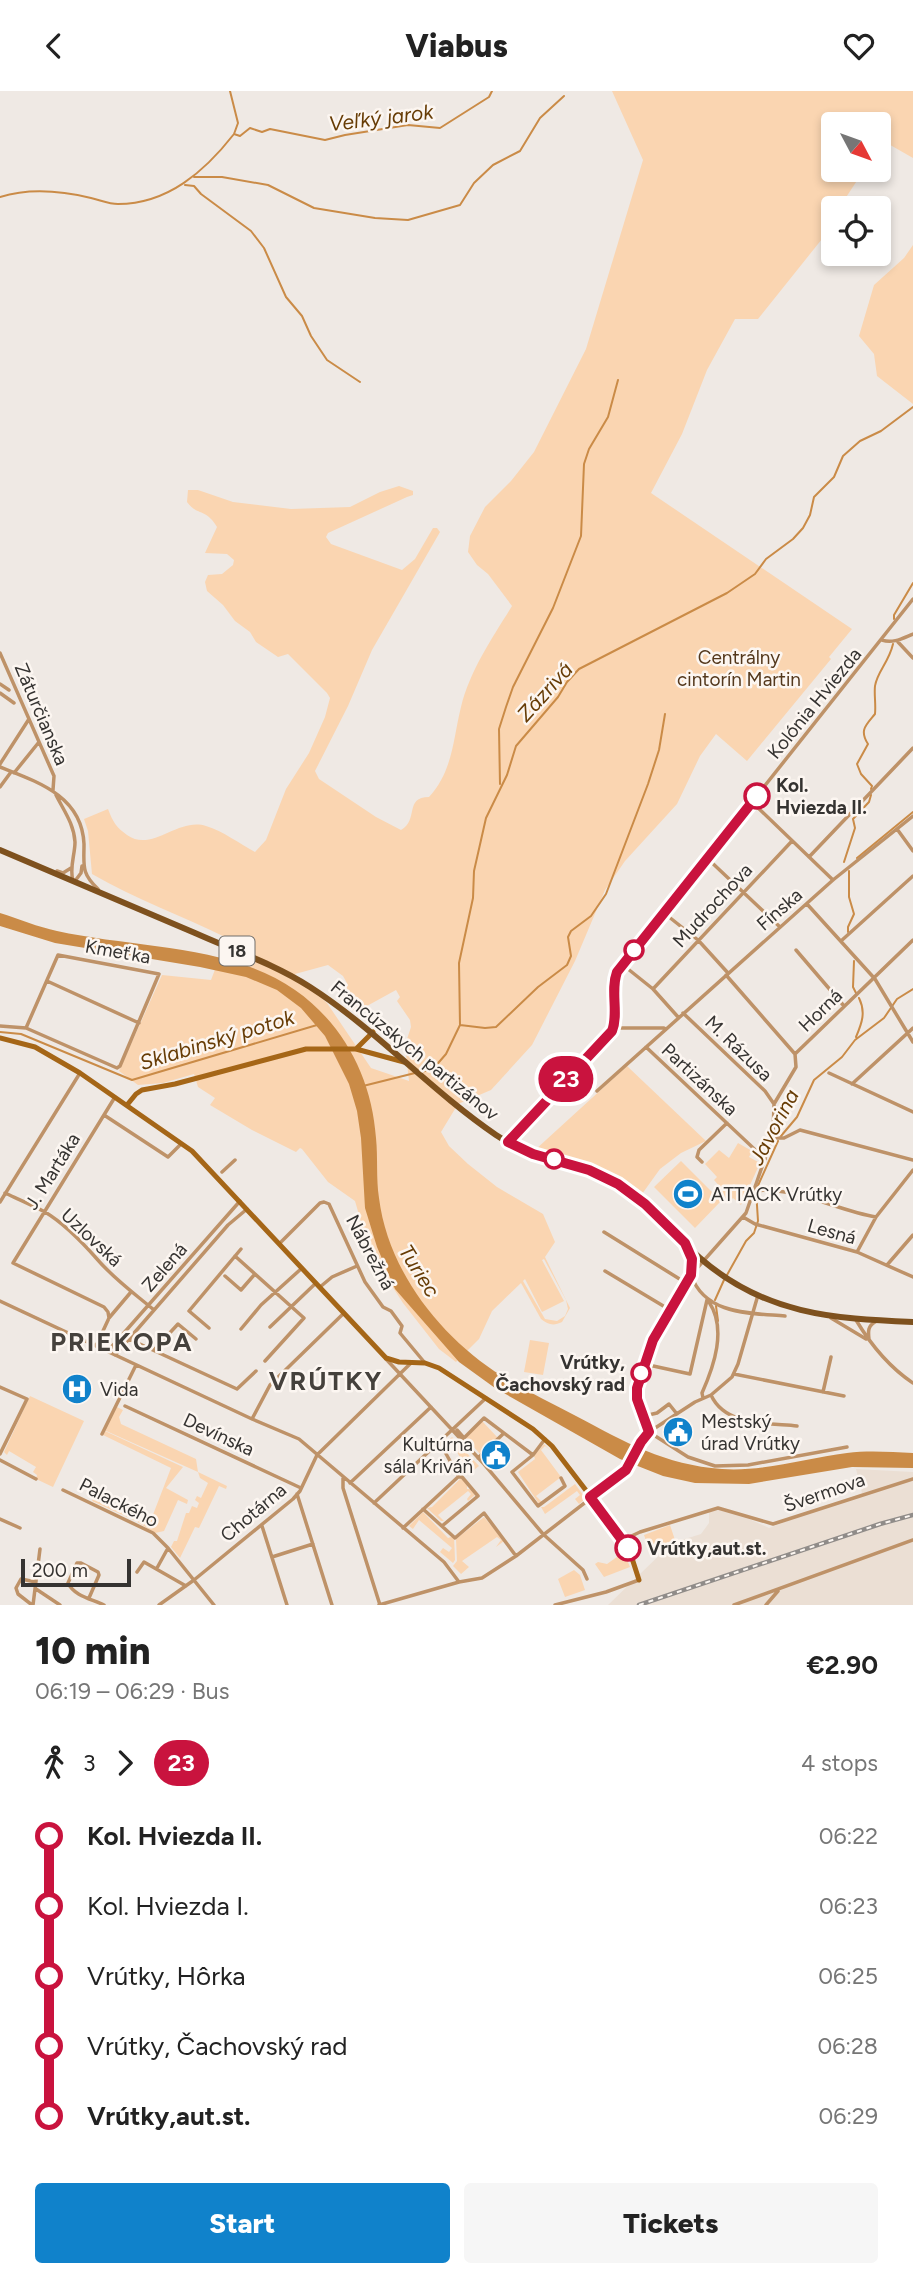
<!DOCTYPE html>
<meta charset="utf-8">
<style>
body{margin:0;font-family:Figtree,sans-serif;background:#f6f6f6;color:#222;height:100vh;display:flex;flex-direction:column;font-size:26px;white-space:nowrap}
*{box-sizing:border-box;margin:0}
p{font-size:23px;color:#767676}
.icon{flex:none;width:38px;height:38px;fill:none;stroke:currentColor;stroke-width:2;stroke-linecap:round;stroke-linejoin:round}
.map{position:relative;height:1514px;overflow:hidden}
.panel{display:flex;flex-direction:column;background:#fff;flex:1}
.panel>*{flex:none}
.badge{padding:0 14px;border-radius:23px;font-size:24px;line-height:46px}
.needle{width:46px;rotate:131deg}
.buttons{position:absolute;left:821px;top:21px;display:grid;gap:14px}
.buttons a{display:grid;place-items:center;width:70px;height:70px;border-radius:7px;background:#fff;box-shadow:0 4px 10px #0003;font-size:35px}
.scale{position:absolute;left:21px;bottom:18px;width:110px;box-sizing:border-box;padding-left:7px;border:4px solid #353331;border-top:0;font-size:19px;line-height:24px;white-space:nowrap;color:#353331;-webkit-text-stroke:5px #fcf6f1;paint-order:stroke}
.map>.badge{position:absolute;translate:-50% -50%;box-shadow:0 0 0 4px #fff}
.legs{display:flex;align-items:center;gap:10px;height:77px;padding:0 35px;font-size:23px}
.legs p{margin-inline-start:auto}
.overview{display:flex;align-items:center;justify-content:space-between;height:119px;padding:0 35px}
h1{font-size:38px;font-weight:800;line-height:52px}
.button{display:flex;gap:14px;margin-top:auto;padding:14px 35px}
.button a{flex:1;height:80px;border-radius:7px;background:#1082cb;color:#fff;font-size:28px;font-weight:800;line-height:80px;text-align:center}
.button a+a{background:#f6f6f6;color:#222}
ul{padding:0 35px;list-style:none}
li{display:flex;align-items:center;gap:24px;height:70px;font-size:26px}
li i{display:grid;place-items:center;width:10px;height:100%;margin:0 9px;background:currentColor}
li i::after{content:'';width:18px;height:18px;margin:-9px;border:5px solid;border-radius:50%;background:#fff}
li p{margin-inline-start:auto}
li:first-child i{background:linear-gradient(#0000 50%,currentColor 0)}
li:last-child i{background:linear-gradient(currentColor 50%,#0000 0)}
header{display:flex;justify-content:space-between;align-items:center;height:91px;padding:0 35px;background:#fff;font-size:32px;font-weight:800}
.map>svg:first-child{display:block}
.built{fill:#ebdfd4}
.green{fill:#fad5b1;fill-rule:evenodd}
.water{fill:#ca8b47}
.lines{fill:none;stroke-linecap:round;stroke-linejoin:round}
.stream{stroke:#ca8b47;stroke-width:2}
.street{stroke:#be9268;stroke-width:3.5}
.secondary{stroke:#a56617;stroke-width:5}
.primary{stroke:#7e511e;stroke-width:6}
.rail-casing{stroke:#908c89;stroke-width:4.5}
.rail{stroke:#fcf6f1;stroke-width:2;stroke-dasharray:5;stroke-linecap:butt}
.line-1-casing{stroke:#fff;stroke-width:16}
.line-1{stroke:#c9133e;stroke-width:10}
.stop-1-dot{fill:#fff;stroke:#c9133e;stroke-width:3.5}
.labels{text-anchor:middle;stroke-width:5;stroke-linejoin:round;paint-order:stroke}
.shield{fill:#fcf6f1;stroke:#716e6b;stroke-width:2}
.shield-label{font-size:18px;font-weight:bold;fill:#353331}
.park-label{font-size:19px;fill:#54381c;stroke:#fcf6f1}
.street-label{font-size:19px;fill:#353331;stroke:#fcf6f1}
.stop-label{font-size:19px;font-weight:bold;fill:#353331;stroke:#fcf6f1;text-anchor:start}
.poi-label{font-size:19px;fill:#353331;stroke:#fcf6f1;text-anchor:start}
.water-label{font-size:21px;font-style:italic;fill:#673c05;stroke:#fcf6f1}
.district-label{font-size:26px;font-weight:bold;letter-spacing:2px;fill:#45413c;stroke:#fcf6f1}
</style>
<header><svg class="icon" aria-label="back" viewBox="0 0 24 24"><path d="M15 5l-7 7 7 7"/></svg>Viabus<svg class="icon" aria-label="heart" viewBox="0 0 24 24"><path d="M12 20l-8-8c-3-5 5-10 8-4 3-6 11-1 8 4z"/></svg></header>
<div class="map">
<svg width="913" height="1514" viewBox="0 0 913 1514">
<rect width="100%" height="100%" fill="#efe9e4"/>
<path class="built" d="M856 1378 913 1381V1514H608L672 1452 701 1443 709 1432V1421L719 1419 749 1428 769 1437 862 1402Z"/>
<path class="green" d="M612 0H913V67L885 51 879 59 878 33H833V79H864L839 117H833V129L826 143 758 228H735L707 279 682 343 651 402 852 538 829 566 831 568 747 670 716 643 700 665 677 713 625 770 605 799 575 870 532 954 491 999 458 1013 441 1041 449 1055 468 1073 497 1096 543 1123 555 1151 545 1166 570 1217 562 1231C554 1235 548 1234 541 1228L521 1192 492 1220 479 1248 456 1271 439 1258 403 1212 381 1178 364 1141 355 1110 328 1091 302 1058 300 1057 296 1061 252 1039 210 1014 215 1007 198 996 194 983 163 992 138 994 119 980 162 884 211 889 227 847C183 825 135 808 92 783L88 740 84 728 108 718C113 731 116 736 127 744 152 762 178 726 206 735 223 740 240 753 255 761L266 749 286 698 309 662 325 626 330 607 327 602 288 563 278 566 256 551 250 541 235 530 223 514 207 500 205 491 208 484 222 483 233 474 234 469 227 463 205 462 217 436C206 417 197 425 187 411L188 399H198L233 411 291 418 350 416 380 401 399 395 413 400V404L407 406 328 442 326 446 331 453 402 479 415 468 433 437H437L440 441 372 559 348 615 315 680 319 688 376 726 401 739C419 729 404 706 429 706 453 680 453 648 461 616 470 579 493 546 512 515L488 483 477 474 468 461 470 445 485 416 511 390 534 361 586 258 643 69ZM328 874 343 885 348 894 340 908 356 921 396 899 400 906 397 910 410 929 411 936 405 954 409 990 371 977 327 912 295 883ZM544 1168 566 1209 568 1218 565 1225 557 1230 545 1228 523 1190 525 1188 542 1221 564 1210 542 1169Z
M913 154V313L877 285 874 263 859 245 874 194 904 167Z
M627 975 706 1050 681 1062 660 1078 642 1103 608 1081 563 1065 535 1059Z
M738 1052 752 1060 749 1066 760 1072 741 1114 733 1107 729 1111 719 1102 721 1097 714 1089 717 1086 705 1073 719 1059 729 1067Z
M681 1070 721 1110 695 1137 654 1096Z
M530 1249 549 1252 543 1284 524 1281Z
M30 1305 84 1330 53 1396 36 1388 37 1384 33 1381 36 1376 9 1360 7 1364 4 1361Z
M117 1316 123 1319 119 1326 121 1333 196 1368 198 1381 227 1395 226 1398 219 1395 199 1437 195 1436 180 1467 171 1456 174 1450H177L186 1422H189L192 1415 197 1417 199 1412 195 1409 197 1405 201 1407 208 1392 200 1387 198 1381 104 1339Z
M482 1330 498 1347 480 1363 465 1346Z
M105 1340 183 1376 166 1397 188 1409 187 1413 178 1409 164 1440 155 1442 136 1430 92 1410 94 1406 149 1434 171 1377 103 1344Z
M452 1346 479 1375 469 1383 450 1348Z
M544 1353 551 1360 545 1355 541 1359 561 1386 536 1405 542 1411 539 1413 518 1381 535 1368 534 1365Z
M461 1387 467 1394V1398H470L475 1404 468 1410 467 1408 471 1403 468 1400 438 1424 444 1430H441L427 1417 432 1416Z
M575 1393 584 1405V1409L579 1413 575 1408 580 1404 577 1400 545 1423 541 1416H544C557 1407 565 1400 575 1393Z
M423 1421 448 1447 454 1445 455 1469 453 1472 440 1461 443 1457 449 1461 452 1457 419 1429 413 1438 409 1435Z
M484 1426 504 1450 496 1456 501 1449 497 1446 462 1470 469 1476 461 1483 453 1475 457 1470 456 1448Z
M670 1434 675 1449 649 1458 644 1444Z
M624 1461 630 1476 604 1486 595 1473 598 1471 607 1473Z
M574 1479 580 1484 585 1499 565 1506 558 1488Z"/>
<path class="water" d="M0 822C19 828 38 836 57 840 133 857 230 853 295 899 344 933 372 988 376 1047 378 1067 376 1087 379 1107 388 1180 441 1247 502 1285 526 1300 552 1312 576 1325 625 1351 665 1374 722 1378 763 1381 806 1367 847 1362 869 1359 891 1361 913 1362V1377L852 1376 749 1393 695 1392 663 1385 620 1368 495 1297 459 1271 395 1198 377 1156 365 1117 361 1047 357 1020 349 993 325 945 301 917 277 899 246 886 200 876 55 852 0 835Z"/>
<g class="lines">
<path class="stream" d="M230 0 238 32 234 43
M194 86H222L268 94 314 117 375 127 408 129 460 114 474 92 493 74 520 60 540 27 564 5
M185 94 194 95 201 103 251 140 264 157 286 206 302 225 311 245 327 269 360 291
M0 106C29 97 62 100 91 107 100 109 109 113 118 113 168 113 205 80 234 43L240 45 250 37 262 41 270 38 325 49 345 44 408 34 440 37 489 6 492 0
M894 528V524L913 492
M500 693 499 638 506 616 513 596 553 517 581 445 584 373 589 358 608 326 618 289
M871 698 872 695 861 683 857 673 868 653C859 639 866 634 875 623 876 613 874 603 875 595 877 581 889 571 893 553
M857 767 913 721
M844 771 855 737 853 728 869 711 871 704
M848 841V836L854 823 849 806V780
M854 870 853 896 856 902
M460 934 485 937 496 936 538 896 567 874 571 865 568 846 571 840 591 825 606 803 648 693 659 659 665 623
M0 941 21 943 132 989 317 934
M856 946C862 932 866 921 859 907
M421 981 433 978 446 963 460 934 459 872 473 807 474 780 486 727 507 684 516 655 558 606 567 591 579 578 727 502 755 483 766 468 793 448 803 437 810 424 814 406 834 386 843 365 860 350 881 340 913 316
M363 995 415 982
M781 1045 797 1026 814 989 842 966 855 949 884 927 897 908 913 898
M727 1184 746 1150 754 1142 758 1130 756 1099 778 1050
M715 1209 724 1189
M716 1215 718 1230"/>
<path class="street" d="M882 549C893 553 903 547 913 543
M898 551 913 567
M0 562 54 685 53 699
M0 593 9 599
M0 602 14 612
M0 673 29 628
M0 676C38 691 82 705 84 753 84 775 81 782 98 798
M14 682 39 651
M0 696 11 681
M56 704C64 720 74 733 75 751 75 764 69 777 73 790
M752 711 833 789
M897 738 913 760
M809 766 913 657
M708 768 780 836
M57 780 63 782 71 777
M75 790 81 782 82 775
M807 813 875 888 913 951
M664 822 698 849 728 882
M841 850 913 785
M796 859 844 915
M623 874 653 898 678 926
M726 884 795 963
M47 890 139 932
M653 898 792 750
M683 922 765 1000 774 1013
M0 935 26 937 117 977 120 975 159 883 58 864 26 937
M614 937H664
M646 956 765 1068
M829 982 913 1021
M852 993 913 937
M597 1000 833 789 913 725
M104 1024 168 1066 181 1053
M772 1047H784L800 1039 913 1069
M507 1050 612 940C619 922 609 900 617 881L913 508
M702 1071 697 1066 699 1059 727 1032
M222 1081 235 1069
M752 1100C795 1095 835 1119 876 1126
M5 1102C18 1108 32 1114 45 1121 65 1133 82 1151 97 1168 114 1188 135 1203 154 1219
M0 1111 80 982
M743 1126 755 1133 857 1161 913 1186
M604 1141 686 1192
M280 1152 320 1112 324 1111 329 1113 365 1191 383 1216 391 1220 402 1235 400 1242 425 1272
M688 1159 692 1169V1182
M857 1161 876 1126 913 1079
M235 1165 304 1227 265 1270
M887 1174 913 1144
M605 1180 670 1219
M691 1184C705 1224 750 1222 785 1225
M225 1185 241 1199 255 1183
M320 1196 332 1186 357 1175
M0 1210 252 1328 299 1348 444 1471 459 1491
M109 1227 108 1221 104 1216 13 1172 115 1006
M831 1227 866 1248
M856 1229C871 1254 889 1276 913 1292
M270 1236 316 1192
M209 1237 189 1220 241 1158
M241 1238 261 1214 302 1177
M129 1248 237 1298 256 1280
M869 1248C868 1240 868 1235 875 1231
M96 1255 109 1227 131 1201
M154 1259 178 1233 196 1248
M108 1260 240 1110
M115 1264 228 1134 247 1118
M386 1268 484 1373 543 1443 583 1479 587 1488
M644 1273 690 1283 707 1209
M734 1283 844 1305
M0 1296 27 1308 0 1363
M823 1301 831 1266
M711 1304C725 1335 767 1332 797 1335
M703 1307 702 1302C714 1275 727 1238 709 1211
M125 1315 301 1397
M644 1325 657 1322 669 1313 677 1323
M252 1328 270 1294 344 1222
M457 1339 464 1347 484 1327 533 1364
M649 1341 636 1301 650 1257 691 1184 746 1122 773 1044 774 1013 796 976 795 963 913 849
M649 1341 688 1366 715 1375 748 1374 847 1356
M102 1343 136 1274
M545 1348 533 1364 512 1381 538 1415 565 1395 561 1387
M440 1352 459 1386H462L478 1405 442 1435
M478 1367 503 1343
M0 1369 36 1388
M343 1387V1397L380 1514
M350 1392 431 1316
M63 1399 153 1442 168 1457 214 1514
M297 1403 332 1514
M374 1412 486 1307
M423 1418 455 1447 484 1422 516 1465
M0 1428 20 1437
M262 1435 287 1514
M403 1437 458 1386
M623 1449 640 1441 718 1417 773 1433 913 1388
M272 1466 313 1453
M157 1477 168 1457
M137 1481 144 1471 186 1495
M36 1498 60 1514
M89 1507 99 1484 98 1481 81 1472H77L68 1492C74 1505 92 1508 104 1514
M32 1514 18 1503 16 1497 21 1488 36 1491
M33 1514 40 1458
M159 1514 194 1489 293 1408 300 1400 317 1364 410 1273
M379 1514 459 1491 482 1487 516 1465 622 1383 649 1341 695 1311 711 1304 732 1286 738 1273 758 1204
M555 1514 606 1501 639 1489
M734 1514 913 1449
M766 1514 778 1500"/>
<path class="secondary" d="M0 947 35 956 80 982 192 1060 386 1267 399 1271 425 1272 439 1277 533 1338 552 1355 621 1445 630 1461 639 1489
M356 958 373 941
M127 1014 136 1003 142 999 175 993 306 958H356L404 971"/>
<path class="primary" d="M0 759C65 786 130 814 195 842 233 859 274 873 310 896 377 939 430 999 496 1044 536 1071 586 1072 627 1098 655 1117 675 1145 700 1167 764 1223 833 1228 913 1231"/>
<g class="rail-casing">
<path id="rail" d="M639 1514 880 1433 913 1424"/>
</g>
<use href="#rail" class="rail"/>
</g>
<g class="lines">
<g class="line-1-casing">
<path id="line-1" d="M628 1457 590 1406 626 1379 641 1351 649 1341 637 1308V1297L653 1249 691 1184 692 1168 685 1152 645 1113 618 1093 589 1079 533 1063 508 1051 612 940C619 922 610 900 617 881L757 705"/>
</g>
<use href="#line-1" class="line-1"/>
</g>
<defs>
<g id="stadium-disc" transform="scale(1.575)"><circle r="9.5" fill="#1082cb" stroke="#fcf6f1"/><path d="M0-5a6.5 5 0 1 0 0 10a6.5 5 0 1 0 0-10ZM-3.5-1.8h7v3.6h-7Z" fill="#fff"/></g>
<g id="hospital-disc" transform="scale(1.575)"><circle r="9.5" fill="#1082cb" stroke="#fcf6f1"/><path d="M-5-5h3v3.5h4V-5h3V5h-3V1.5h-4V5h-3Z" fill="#fff"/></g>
<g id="civic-disc" transform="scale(1.575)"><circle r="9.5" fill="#1082cb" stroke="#fcf6f1"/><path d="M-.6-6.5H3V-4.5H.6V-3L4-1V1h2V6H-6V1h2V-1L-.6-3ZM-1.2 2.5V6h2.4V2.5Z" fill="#fff"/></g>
</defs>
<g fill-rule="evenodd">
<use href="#stadium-disc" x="688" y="1103"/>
<use href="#hospital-disc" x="77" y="1298"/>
<use href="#civic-disc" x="678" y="1341"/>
<use href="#civic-disc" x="496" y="1364"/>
</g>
<g class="stop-1-dot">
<circle cx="757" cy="705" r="12"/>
<circle cx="634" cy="859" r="9"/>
<circle cx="554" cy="1068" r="9"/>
<circle cx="641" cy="1282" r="9"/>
<circle cx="628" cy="1457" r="12"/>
</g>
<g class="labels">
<rect class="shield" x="219.5" y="845.5" width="35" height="29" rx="5"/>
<g class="shield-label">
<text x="237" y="866">18</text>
</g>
<g class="park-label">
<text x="739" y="573">Centrálny<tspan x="739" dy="22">cintorín Martin</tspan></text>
</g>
<g class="street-label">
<text transform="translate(814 612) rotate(-51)" y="7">Kolónia Hviezda</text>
<text transform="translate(42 623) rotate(67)" y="7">Záturčianska</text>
<text transform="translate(712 814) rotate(-47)" y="7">Mudrochova</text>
<text transform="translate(779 818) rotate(-41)" y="7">Fínska</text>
<text transform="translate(118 860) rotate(10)" y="7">Kmeťka</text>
<text transform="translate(820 919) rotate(-44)" y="7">Horná</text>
<text transform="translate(739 957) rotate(44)" y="7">M. Rázusa</text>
<text transform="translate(415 959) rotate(39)" y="7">Francúzskych partizánov</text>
<text transform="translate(700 988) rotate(43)" y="7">Partizánska</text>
<text transform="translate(52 1080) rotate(-58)" y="7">J. Martáka</text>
<text transform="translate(832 1140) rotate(16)" y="7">Lesná</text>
<text transform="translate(92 1146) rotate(43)" y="7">Uzlovská</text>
<text transform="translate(371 1161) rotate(62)" y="7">Nábrežná</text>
<text transform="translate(164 1176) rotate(-49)" y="7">Zelená</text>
<text transform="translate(219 1343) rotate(25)" y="7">Devínska</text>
<text transform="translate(824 1401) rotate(-19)" y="7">Švermova</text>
<text transform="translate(119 1411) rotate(27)" y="7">Palackého</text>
<text transform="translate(253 1421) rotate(-40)" y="7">Chotárna</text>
</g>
<g class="stop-label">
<text x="776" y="701">Kol.<tspan x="776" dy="22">Hviezda II.</tspan></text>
<text x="625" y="1278" text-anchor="end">Vrútky,<tspan x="625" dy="22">Čachovský rad</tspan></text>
<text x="647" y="1464">Vrútky,aut.st.</text>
</g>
<g class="poi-label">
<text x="711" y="1110">ATTACK Vrútky</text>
<text x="100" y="1305">Vida</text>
<text x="701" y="1337">Mestský<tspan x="701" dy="22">úrad Vrútky</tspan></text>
<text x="473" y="1360" text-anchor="end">Kultúrna<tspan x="473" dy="22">sála Kriváň</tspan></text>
</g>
<g class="water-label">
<text transform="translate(381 27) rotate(-7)" y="7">Veľký jarok</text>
<text transform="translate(545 601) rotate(-48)" y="7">Zázrivá</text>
<text transform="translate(217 949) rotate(-17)" y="7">Sklabinský potok</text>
<text transform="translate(774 1036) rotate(-62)" y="7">Javorina</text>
<text transform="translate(419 1180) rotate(58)" y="7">Turiec</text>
</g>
<g class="district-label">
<text x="122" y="1260">PRIEKOPA</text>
<text x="326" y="1299">VRÚTKY</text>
</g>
</g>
</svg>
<div class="buttons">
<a><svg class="needle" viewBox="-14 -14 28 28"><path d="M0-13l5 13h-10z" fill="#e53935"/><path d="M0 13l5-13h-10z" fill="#767676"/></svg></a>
<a><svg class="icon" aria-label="locate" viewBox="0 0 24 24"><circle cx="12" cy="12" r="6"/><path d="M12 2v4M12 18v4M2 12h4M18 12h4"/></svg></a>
</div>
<div class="scale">200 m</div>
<b class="badge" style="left:566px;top:988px;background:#c9133e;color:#fff">23</b>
</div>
<section class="panel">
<div class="overview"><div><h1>10 min</h1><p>06:19 – 06:29 · Bus</p></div><b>€2.90</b></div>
<div class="legs"><svg class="icon" aria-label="walk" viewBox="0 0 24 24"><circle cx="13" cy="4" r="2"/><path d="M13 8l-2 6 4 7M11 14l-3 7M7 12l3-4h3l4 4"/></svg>3<svg class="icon" aria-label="forward" viewBox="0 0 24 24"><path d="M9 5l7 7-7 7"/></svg><b class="badge" style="background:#c9133e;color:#fff">23</b><p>4 stops</p></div>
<ul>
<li><i style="color:#c9133e"></i><b>Kol. Hviezda II.</b><p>06:22</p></li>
<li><i style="color:#c9133e"></i><span>Kol. Hviezda I.</span><p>06:23</p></li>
<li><i style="color:#c9133e"></i><span>Vrútky, Hôrka</span><p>06:25</p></li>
<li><i style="color:#c9133e"></i><span>Vrútky, Čachovský rad</span><p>06:28</p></li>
<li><i style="color:#c9133e"></i><b>Vrútky,aut.st.</b><p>06:29</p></li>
</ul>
<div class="button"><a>Start</a><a>Tickets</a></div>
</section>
